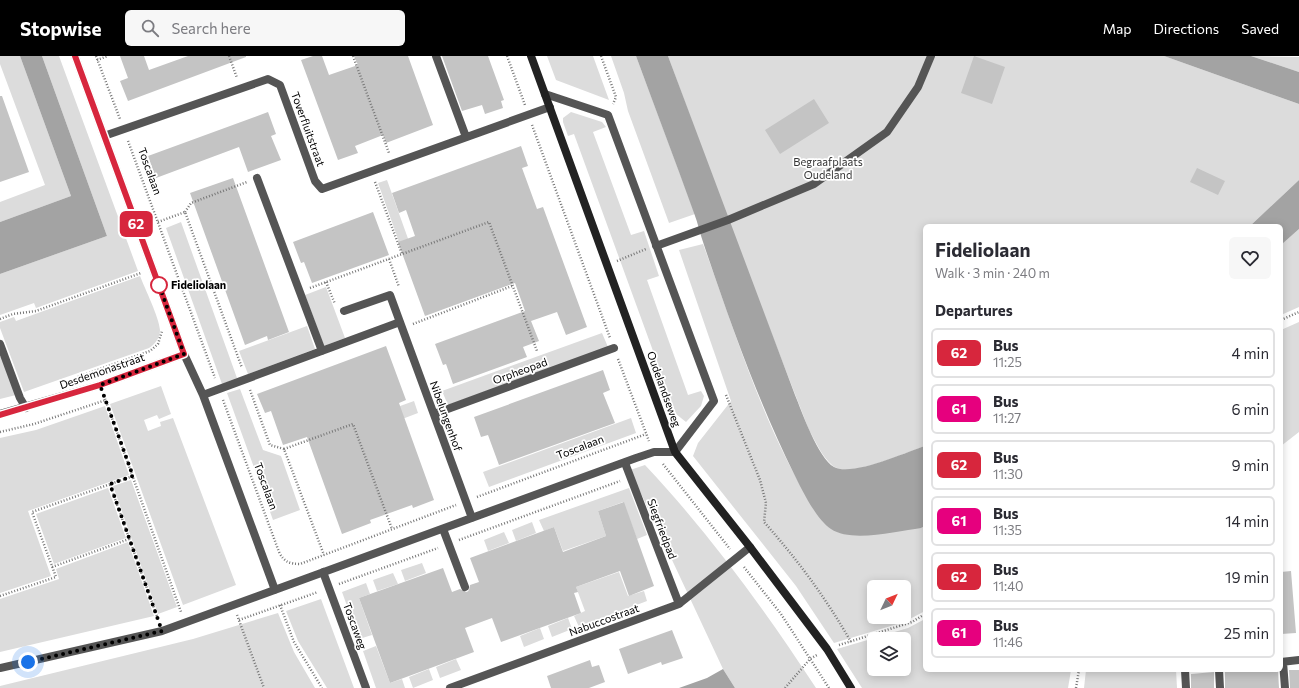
<!DOCTYPE html>
<meta charset="utf-8">
<style>
body{margin:0;font-family:Commissioner,sans-serif;background:#f7f7f7;color:#2b2b33;height:100vh;display:flex;flex-direction:column;font-size:15px;white-space:nowrap}
*{box-sizing:border-box;margin:0}
p{font-size:13px;color:#7c7c81}
.icon{flex:none;width:22px;height:22px;fill:none;stroke:currentColor;stroke-width:2;stroke-linecap:round;stroke-linejoin:round}
.map{position:relative;flex:1;overflow:hidden}
.sheet{position:absolute;left:923px;top:168px;width:360px;height:448px;display:flex;flex-direction:column;background:#fff;border-radius:6px;box-shadow:0 2px 10px #0003}
.sheet>*{flex:none}
.badge{padding:0 8px;border-radius:6px;font-size:14px;line-height:26px}
.needle{width:26px;rotate:47deg}
.tools{position:absolute;left:867px;top:524px;display:grid;gap:8px}
.tools a{display:grid;place-items:center;width:44px;height:44px;border-radius:6px;background:#fff;box-shadow:0 2px 10px #0003;font-size:20px}
.you{position:absolute;width:20px;height:20px;margin:-10px;border:3px solid #fff;border-radius:50%;background:#1a73e8;box-shadow:0 0 0 6px #1a73e833}
.map>.badge{position:absolute;translate:-50% -50%;box-shadow:0 0 0 2px #fff}
h2{padding:0 12px;font-size:15px;line-height:36px}
.round{display:grid;place-items:center;flex:none;width:42px;height:42px;border-radius:6px;background:#f7f7f7}
.headline{display:flex;align-items:center;justify-content:space-between;height:68px;padding:0 12px}
h1{font-size:19px;font-weight:700;line-height:30px}
ul{padding:0;list-style:none}
li{display:flex;align-items:center;gap:12px;height:50px;margin:0 8px 6px;padding:0 4px;border:2px solid #e1e1e2;border-radius:6px}
li div{flex:1}
li b{display:block;font-size:15px}
li em{font-style:normal}
li .badge{min-width:44px;font-weight:700;text-align:center}
header{display:flex;align-items:center;gap:24px;box-sizing:border-box;height:56px;padding:0 20px;background:#000;color:#fff}
header strong{font-size:19px}
nav{display:flex;gap:22px;margin-inline-start:auto;font-size:14px}
.search{width:280px;height:36px;background:#f7f7f7;display:flex;align-items:center;gap:10px;box-sizing:border-box;padding:0 14px;border-radius:6px;color:#7c7c81;font-size:15px}
.map>svg:first-child{display:block}
.green{fill:#dcdcdc;fill-rule:evenodd}
.water{fill:#a3a3a3}
.building{fill:#c4c4c4}
.lines{fill:none;stroke-linecap:round;stroke-linejoin:round}
.path{stroke:#777;stroke-width:2.5;stroke-dasharray:1 2;stroke-linecap:butt}
.lane{stroke:#555;stroke-width:8}
.street{stroke:#555;stroke-width:8}
.secondary{stroke:#222;stroke-width:8}
.line-casing{stroke:#fff;stroke-width:9}
.line{stroke:#d7263d;stroke-width:6}
.walk{stroke:#000;stroke-width:4;stroke-dasharray:0 7.2}
.stop-dot{fill:#fff;stroke:#d7263d;stroke-width:2}
.labels{text-anchor:middle;stroke-width:3.5;stroke-linejoin:round;paint-order:stroke}
.street-label{font-size:11px;fill:#000;stroke:#fff}
.park-label{font-size:11px;fill:#333;stroke:#fff}
.stop-label{font-size:11px;font-weight:bold;fill:#000;stroke:#fff;text-anchor:start}
</style>
<header>
<strong>Stopwise</strong>
<div class="search"><svg class="icon" aria-label="search" viewBox="0 0 24 24"><circle cx="10" cy="10" r="6"/><path d="M15 15l6 6"/></svg>Search here</div>
<nav><a>Map</a><a>Directions</a><a>Saved</a></nav>
</header>
<div class="map">
<svg width="1299" height="632" viewBox="0 0 1299 632">
<rect width="100%" height="100%" fill="#fff"/>
<path class="green" d="M0 0H20L71 140 0 166V146L45 129 0 8Z
M42 0H59L138 215 36 252 34 247 0 259V218L107 180Z
M547 0H593L609 44 556 24Z
M611 0H636L695 158 669 167 628 55 624 37Z
M668 0H1164L1299 48V124L1250 170H925V390C907 396 849 423 833 410 822 401 816 386 809 374L742 202Z
M1251 0 1299 1V16Z
M571 56 602 66 606 71 593 76 631 179 644 175 659 220 647 224 688 339 701 335 704 340 701 350 686 366 676 358 574 78 568 80 563 66V62Z
M387 124 411 191 402 194 378 127Z
M181 166 237 322 222 328 166 172Z
M1299 173V251L1281 259V189Z
M703 188C737 280 765 378 819 460L921 472 925 470V555L904 566 834 587 796 530 693 400 698 387 731 345 679 194ZM874 531H904V561H874Z
M140 220C145 233 159 261 160 274 160 282 155 288 149 292L24 336 0 272V266L14 261 16 265Z
M326 231 345 282 324 290 305 239Z
M1299 266V376L1281 390V274Z
M307 270 315 293 248 318 239 295Z
M602 277 608 291 448 349 442 335Z
M2 300 16 339 0 343V301Z
M161 330 171 358 159 363 157 359 144 364 148 375 161 370 160 366 173 362 236 529 183 549 110 348Z
M240 333 263 394 281 400 300 454 273 464 227 337Z
M414 345 418 357 368 376 364 363Z
M105 350 129 419 28 455 51 520 0 537V382L36 374Z
M631 362 636 377 489 431 483 416Z
M645 409C709 477 765 554 816 632H735L723 613 630 414Z
M131 424 177 551 158 558 113 430Z
M108 432 126 482 54 508 36 458Z
M629 432 647 479 637 483 623 446 598 455 606 480 563 495 554 471 544 475 539 464Z
M532 466 536 477 516 485 512 474Z
M504 476 509 487 488 495 484 484Z
M128 486 154 560 0 596V543L59 523 56 513Z
M422 507 426 517 405 525 401 514Z
M619 516 628 540 644 535 647 545 579 571 574 560 585 555 576 531Z
M393 517 398 528 377 535 373 524Z
M366 527 370 538 359 542 372 579 359 583 342 536Z
M321 543 354 632H327L298 585 286 555Z
M278 557 294 596 315 632H0V630L193 583Z
M568 562 572 573 552 581 548 570Z
M925 563V614H1071L1068 632H862L837 593 908 572ZM874 583H904V613H874Z
M540 572 544 583 524 591 520 580Z
M376 590 390 627 402 623 405 632H376L363 595Z
M456 603 461 614 440 622 436 611Z
M429 613 433 624 413 632 409 621Z
M1086 614H1176L1177 632H1084Z"/>
<path class="water" d="M20 0H42L107 180 0 218V166L71 140Z
M636 0H668L795 339C802 356 818 402 834 411 852 421 906 396 925 390V470L921 472C898 475 851 487 831 473 816 463 802 434 794 418 758 345 730 266 704 189 700 178 698 167 694 157 675 104 655 52 636 0Z
M1164 0H1251L1299 16V48Z
M1299 124V173L1281 189V170H1250Z
M723 613 735 632H679L707 622Z"/>
<path class="building" d="M120 0H144L149 14 188 0H246V1L128 45 120 25 128 22Z
M313 0H322L329 19 358 9 354 0H408L433 69 386 87 383 79 355 90 358 97 338 104 301 4Z
M442 0H488L504 44 501 45 503 52 485 58 482 49 462 55Z
M974 0 1005 11 992 48 961 37Z
M0 40H2L29 116 0 126Z
M814 43 829 67 780 98 765 74Z
M268 56 276 78 271 80 281 104 248 116 239 91 156 122 148 100Z
M521 90 528 110 522 112 537 153 543 151 587 271 566 279 557 256 531 265 539 285 523 291 527 301 453 328 446 308 443 309 435 288 525 255 515 227 425 260 398 186 415 180 406 154 399 157 392 137Z
M1197 112 1225 125 1218 139 1190 126Z
M233 122 289 276 268 284 267 280 245 289 190 137Z
M373 156 389 199 312 227 304 206 301 207 293 186Z
M386 290 406 344 399 347 434 444 413 452 412 449 370 464 371 467 342 478 307 381 283 389 271 355 265 357 257 338Z
M603 314 610 334 603 337 615 367 499 409 488 379 481 381 474 361Z
M624 446 654 530 629 540 620 515 576 531 578 536 574 537 581 557 501 586 492 562 465 572 474 596 390 627 359 542 443 512 452 536 460 533 467 536 469 534 470 529 479 526 470 502 554 471 563 496 606 480 598 455Z
M1291 515 1296 577 1281 578V516Z
M672 574 683 602 662 609 661 606 628 618 619 593Z
M590 604 592 611 599 609 605 626 589 632H551L547 620Z
M1242 614H1278L1279 632H1225V616Z
M1289 614H1299V632H1290Z
M1214 616V632H1191V618Z"/>
<g class="lines">
<path class="path" d="M96 0 120 63
M229 0 237 22
M353 0 389 97
M507 0 525 49
M601 0 616 41 613 48
M97 4 108 0
M532 69 610 282
M128 85 215 322
M375 126 402 198
M185 156 191 147 247 126
M158 166 185 156 242 312
M389 203 399 231
M617 205 646 193
M326 226 335 248
M310 232 489 166 537 295
M0 263 13 258 36 255 141 217
M1281 264 1299 256
M413 268 512 230
M618 303 649 385
M78 321 150 295 158 288 162 275
M250 334 270 389 284 393 324 499
M726 339 760 424 766 447 764 466C797 503 826 542 851 586
M104 340 181 556
M223 344 279 496C284 506 290 508 300 508L456 449
M0 376 34 368 106 344
M284 393 353 368 392 473
M663 408 730 493
M110 429 158 563
M477 441 646 378
M459 484 620 425
M52 511 129 483
M744 511 781 558 829 632
M339 528 438 492
M0 540 56 521 32 456 133 420
M280 549 294 586 322 632
M237 559 264 632
M239 564 318 536
M839 589 912 566 925 558
M785 632 810 603 817 599
M1076 632 1079 614"/>
<path class="lane" d="M545 38 608 59 714 345 675 396
M656 190 728 164 814 128 887 76 918 31 931 0
M443 473 465 531
M1281 606 1299 604
M1283 606 1285 632
M1185 614 1186 632
M1219 614 1220 632"/>
<path class="street" d="M75 0 184 298 203 339 275 534
M436 0 466 81
M104 80 268 23 280 29 315 125 322 133 550 51
M257 122 322 295
M344 255 390 239 472 462
M0 288 20 342 26 352
M203 339 400 266
M0 358 100 329 184 298
M434 358 614 292
M625 407 679 548
M323 516 366 632
M0 612 162 575 636 402 654 396H675
M450 632 679 548 750 491"/>
<path class="secondary" d="M531 0 675 396 750 491 827 593 851 632"/>
</g>
<g class="lines">
<g class="line-casing">
<path id="line" d="M0 359 100 329 184 298 75 0"/>
</g>
<use href="#line" class="line"/>
<path class="walk" d="M28 606 162 575 110 428 133 420 100 329 184 298 159 229"/>
</g>
<circle class="stop-dot" cx="159" cy="229" r="8"/>
<g class="labels">
<g class="street-label">
<text transform="translate(308 73) rotate(70)" y="4">Toverfluitstraat</text>
<text transform="translate(150 115) rotate(70)" y="4">Toscalaan</text>
<text transform="translate(102 315) rotate(-19)" y="4">Desdemonastraat</text>
<text transform="translate(520 315) rotate(-20)" y="4">Orpheopad</text>
<text transform="translate(664 333) rotate(70)" y="4">Oudelandseweg</text>
<text transform="translate(446 360) rotate(70)" y="4">Nibelungenhof</text>
<text transform="translate(580 391) rotate(-21)" y="4">Toscalaan</text>
<text transform="translate(266 430) rotate(70)" y="4">Toscalaan</text>
<text transform="translate(662 473) rotate(69)" y="4">Siegfriedpad</text>
<text transform="translate(604 564) rotate(-20)" y="4">Nabuccostraat</text>
<text transform="translate(355 570) rotate(70)" y="4">Toscaweg</text>
</g>
<g class="park-label">
<text x="828" y="110">Begraafplaats<tspan x="828" dy="13">Oudeland</tspan></text>
</g>
<g class="stop-label">
<text x="171" y="233">Fideliolaan</text>
</g>
</g>
</svg>
<div class="tools">
<a><svg class="needle" viewBox="-14 -14 28 28"><path d="M0-13l5 13h-10z" fill="#e53935"/><path d="M0 13l5-13h-10z" fill="#7c7c81"/></svg></a>
<a><svg class="icon" aria-label="layers" viewBox="0 0 24 24"><path d="M12 4l9 5-9 5-9-5zM3 14l9 5 9-5"/></svg></a>
</div>
<div class="you" style="left:28px;top:606px"></div>
<b class="badge" style="left:136px;top:168px;background:#d7263d;color:#fff">62</b>
<section class="sheet">
<div class="headline"><div><h1>Fideliolaan</h1><p>Walk · 3 min · 240 m</p></div><a class="round"><svg class="icon" aria-label="heart" viewBox="0 0 24 24"><path d="M12 20l-8-8c-3-5 5-10 8-4 3-6 11-1 8 4z"/></svg></a></div>
<h2>Departures</h2>
<ul>
<li><span class="badge" style="background:#d7263d;color:#fff">62</span><div><b>Bus</b><p>11:25</p></div><em>4 min</em></li>
<li><span class="badge" style="background:#e6007e;color:#fff">61</span><div><b>Bus</b><p>11:27</p></div><em>6 min</em></li>
<li><span class="badge" style="background:#d7263d;color:#fff">62</span><div><b>Bus</b><p>11:30</p></div><em>9 min</em></li>
<li><span class="badge" style="background:#e6007e;color:#fff">61</span><div><b>Bus</b><p>11:35</p></div><em>14 min</em></li>
<li><span class="badge" style="background:#d7263d;color:#fff">62</span><div><b>Bus</b><p>11:40</p></div><em>19 min</em></li>
<li><span class="badge" style="background:#e6007e;color:#fff">61</span><div><b>Bus</b><p>11:46</p></div><em>25 min</em></li>
</ul>
</section>
</div>
